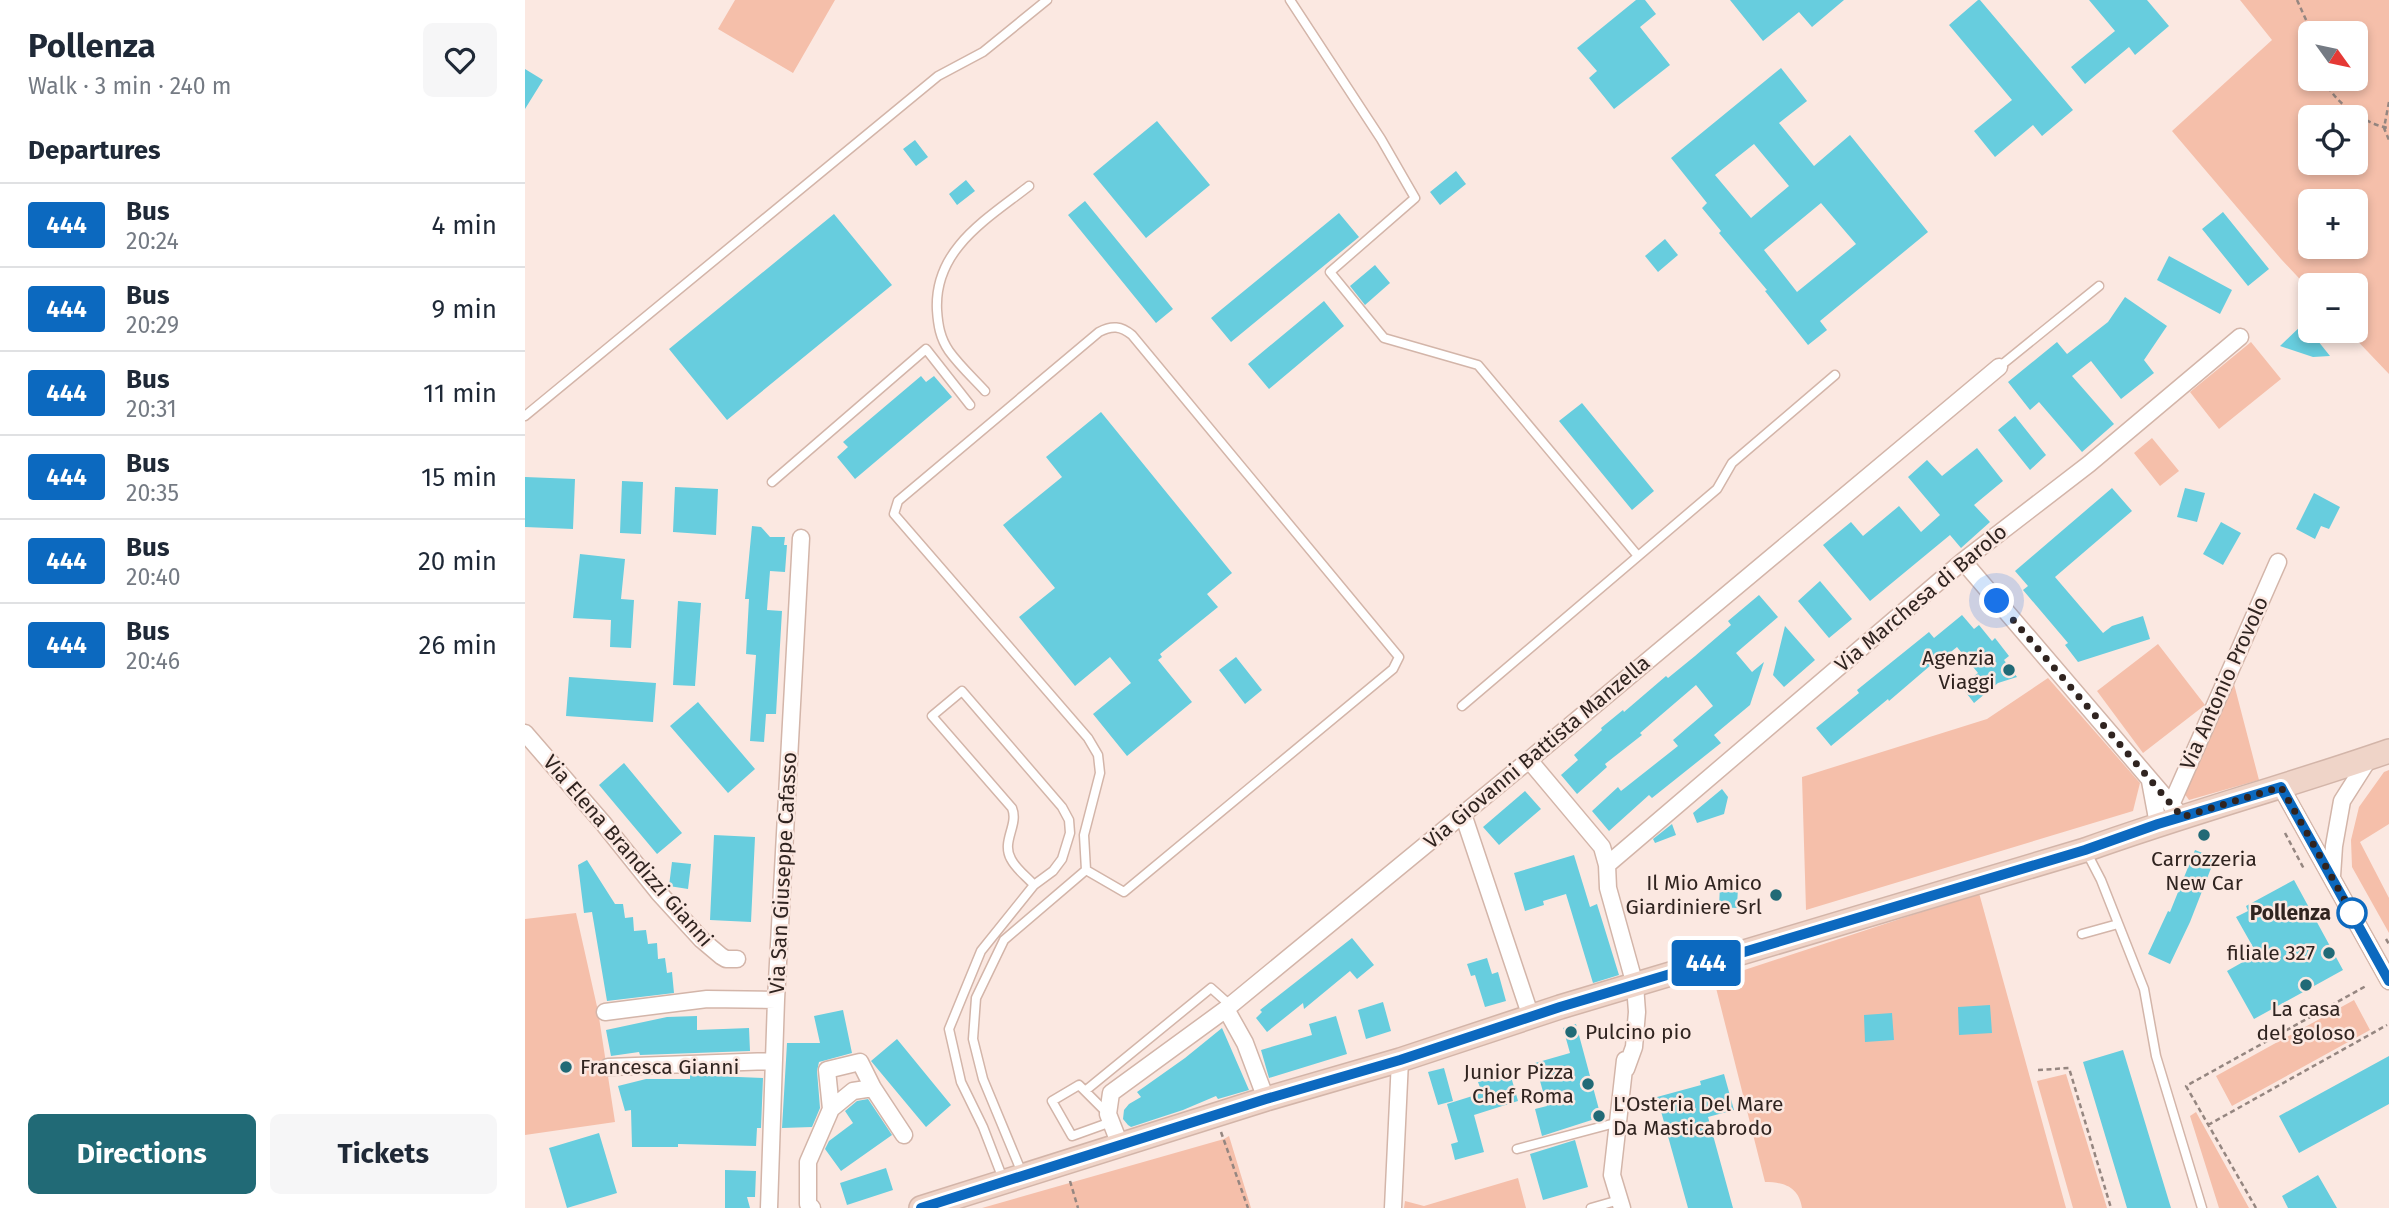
<!DOCTYPE html>
<meta charset="utf-8">
<style>
body{margin:0;font-family:"Fira Sans",sans-serif;background:#f6f6f7;color:#1f2937;height:100vh;display:flex;flex-direction:column;font-size:26px;white-space:nowrap}
*{box-sizing:border-box;margin:0}
p{font-size:23px;color:#747a83}
.icon{flex:none;width:38px;height:38px;fill:none;stroke:currentColor;stroke-width:2;stroke-linecap:round;stroke-linejoin:round}
.map{position:relative;flex:1;overflow:hidden}
.drawer{display:flex;flex-direction:column;background:#fff;width:525px}
.drawer>*{flex:none}
.badge{padding:0 14px;border-radius:5px;font-size:24px;line-height:46px}
.needle{width:46px;rotate:123deg}
.fabs{position:absolute;left:1773px;top:21px;display:grid;gap:14px}
.fabs a{display:grid;place-items:center;width:70px;height:70px;border-radius:10px;background:#fff;box-shadow:0 4px 10px #0003;font-size:35px}
.you{position:absolute;width:35px;height:35px;margin:-18px;border:5px solid #fff;border-radius:50%;background:#1a73e8;box-shadow:0 0 0 10px #1a73e833}
.map>.badge{position:absolute;translate:-50% -50%;box-shadow:0 0 0 4px #fff}
h2{padding:0 28px;font-size:26px;line-height:63px}
.round{display:grid;place-items:center;flex:none;width:74px;height:74px;border-radius:10px;background:#f6f6f7}
.overview{display:flex;align-items:center;justify-content:space-between;height:119px;padding:0 28px}
h1{font-size:33px;font-weight:700;line-height:52px}
.primary-button{display:flex;gap:14px;margin-top:auto;padding:14px 28px}
.primary-button a{flex:1;height:80px;border-radius:10px;background:#216a76;color:#fff;font-size:28px;font-weight:700;line-height:80px;text-align:center}
.primary-button a+a{background:#f6f6f7;color:#1f2937}
ul{padding:0;list-style:none}
li{display:flex;align-items:center;gap:21px;height:84px;padding:0 28px;border-top:2px solid #e0e1e3}
li div{flex:1}
li b{display:block;font-size:26px}
li em{font-style:normal}
li .badge{min-width:77px;font-weight:700;text-align:center}
main{display:flex;flex:1;min-height:0}
.map>svg:first-child{display:block}
.green{fill:#f5bfaa;fill-rule:evenodd}
.building{fill:#67cdde;fill-rule:evenodd}
.lines{fill:none;stroke-linecap:round;stroke-linejoin:round}
.lane-casing{stroke:#d3b5a9;stroke-width:11}
.street-casing{stroke:#d3b5a9;stroke-width:19}
.secondary-casing{stroke:#d3b5a9;stroke-width:26}
.path{stroke:#958680;stroke-width:2.5;stroke-dasharray:5 3.5;stroke-linecap:butt}
.lane{stroke:#fff;stroke-width:8}
.street{stroke:#fff;stroke-width:16}
.secondary{stroke:#efd4c8;stroke-width:23}
.line-casing{stroke:#fff;stroke-width:16}
.line{stroke:#0c69bf;stroke-width:10}
.walk{stroke:#302420;stroke-width:7;stroke-dasharray:0 12.6}
.poi-dot{fill:#216a76;stroke:#fbe8e1;stroke-width:2.5}
.stop-dot{fill:#fff;stroke:#0c69bf;stroke-width:3.5}
.labels{text-anchor:middle;stroke-width:5;stroke-linejoin:round;paint-order:stroke}
.street-label{font-size:21px;fill:#302420;stroke:#fbe8e1}
.poi-label{font-size:21px;fill:#302420;stroke:#fbe8e1;text-anchor:end}
.stop-label{font-size:21px;font-weight:bold;fill:#302420;stroke:#fbe8e1;text-anchor:end}
</style>
<main>
<section class="drawer">
<div class="overview"><div><h1>Pollenza</h1><p>Walk · 3 min · 240 m</p></div><a class="round"><svg class="icon" aria-label="heart" viewBox="0 0 24 24"><path d="M12 20l-8-8c-3-5 5-10 8-4 3-6 11-1 8 4z"/></svg></a></div>
<h2>Departures</h2>
<ul>
<li><span class="badge" style="background:#0c69bf;color:#fff">444</span><div><b>Bus</b><p>20:24</p></div><em>4 min</em></li>
<li><span class="badge" style="background:#0c69bf;color:#fff">444</span><div><b>Bus</b><p>20:29</p></div><em>9 min</em></li>
<li><span class="badge" style="background:#0c69bf;color:#fff">444</span><div><b>Bus</b><p>20:31</p></div><em>11 min</em></li>
<li><span class="badge" style="background:#0c69bf;color:#fff">444</span><div><b>Bus</b><p>20:35</p></div><em>15 min</em></li>
<li><span class="badge" style="background:#0c69bf;color:#fff">444</span><div><b>Bus</b><p>20:40</p></div><em>20 min</em></li>
<li><span class="badge" style="background:#0c69bf;color:#fff">444</span><div><b>Bus</b><p>20:46</p></div><em>26 min</em></li>
</ul>
<div class="primary-button"><a>Directions</a><a>Tickets</a></div>
</section>
<div class="map">
<svg width="1864" height="1208" viewBox="0 0 1864 1208">
<rect width="100%" height="100%" fill="#fbe8e1"/>
<path class="green" d="M210 0H310L268 73 193 29Z
M1715 0H1864V374L1823 331H1830V285H1785V290L1756 259 1647 131 1747 40ZM1785 33H1830V79H1785ZM1785 117H1830V163H1785ZM1785 201H1830V247H1785Z
M1726 342 1756 379 1694 429 1665 392Z
M1627 438 1654 471 1635 486 1609 453Z
M1633 644 1680 705 1618 753 1572 691Z
M1523 678 1615 783 1608 811 1281 910 1277 777 1462 719Z
M1709 684 1734 780 1664 800 1659 793Z
M1864 770V824L1835 842 1864 898V933L1827 867 1826 840 1834 807 1859 772Z
M1454 893 1541 1208H1277C1274 1187 1259 1182 1240 1182L1189 980Z
M51 913 73 1011 90 1122 0 1135V919Z
M1829 1000 1845 1030 1707 1106 1691 1076Z
M1541 1074 1582 1208H1548L1512 1081Z
M1671 1112 1724 1208H1694L1665 1116Z
M704 1136 726 1208H457L699 1139Z
M993 1178 1001 1208H879L880 1201 899 1206Z"/>
<path class="building" d="M1111 0H1120L1131 14 1115 27 1145 65 1089 109 1064 78 1072 71 1052 48Z
M1205 0H1319L1287 27 1274 12 1238 41Z
M1453 0H1455L1548 110 1517 136 1508 125 1470 157 1449 131 1487 100 1424 25Z
M1564 0H1622L1644 26 1610 55 1604 47 1560 84 1546 67 1590 31Z
M1256 68 1282 101 1254 123 1289 166 1325 135 1403 232 1295 321 1302 330 1283 345 1240 291 1242 290 1194 233 1196 231 1177 208 1182 203 1146 158ZM1229 144 1264 186 1226 218 1190 175ZM1296 203 1331 244 1272 292 1239 250Z
M0 69 18 80 0 109Z
M632 121 685 185 621 238 568 174Z
M390 140 403 157 391 166 378 149Z
M931 171 941 184 915 205 905 192Z
M441 180 450 191 432 205 424 194Z
M560 201 648 309 631 323 543 215Z
M1698 212 1744 269 1723 286 1677 229Z
M814 213 834 237 706 342 686 318Z
M309 214 367 285 202 420 144 349Z
M1140 239 1153 255 1133 272 1120 256Z
M1644 256 1707 290 1695 314 1632 280Z
M850 265 865 283 840 305 825 286Z
M1600 297 1642 326 1619 360 1629 373 1596 399 1566 361 1547 376 1589 424 1557 452 1514 402 1505 410 1483 382 1532 342 1542 354 1583 322Z
M799 301 819 326 744 389 723 364Z
M1779 323 1785 331 1805 356 1788 357 1755 346Z
M396 376 401 382 409 376 427 397 330 479 312 457 323 447 318 442Z
M1057 403 1129 491 1107 510 1034 421Z
M576 412 707 573 682 594 693 607 635 654 637 657 633 660 667 702 602 756 568 714 606 683 585 657 550 686 494 617 530 588 478 525 537 477 521 457Z
M1490 416 1521 455 1505 470 1473 430Z
M1452 448 1478 481 1449 505 1465 522 1436 548 1425 535 1345 601 1298 545 1326 522 1338 536 1374 506 1396 532 1415 515 1383 477 1402 460 1417 476Z
M0 477 50 479 48 529 0 527Z
M97 481 118 482 116 534 95 533Z
M150 487 193 489 191 535 148 532Z
M1587 488 1607 511 1530 577 1578 633 1587 626 1618 616 1625 639 1553 662 1540 645 1543 643 1498 590 1503 586 1490 571Z
M1660 488 1680 493 1672 522 1652 517Z
M1789 493 1815 507 1804 529 1796 526 1790 539 1771 529Z
M1696 522 1716 533 1698 565 1678 554Z
M227 526 236 527 245 537H260L259 545H262L260 572 245 571 242 610 257 611 251 714H241L239 742 225 741 231 655 221 654 224 599H220Z
M55 554 100 559 96 599 109 600 106 648 85 647 86 620 48 618Z
M1295 581 1327 619 1304 638 1273 601Z
M1234 595 1253 617 1211 653 1227 672 1239 662 1225 705 1189 735 1196 743 1127 798 1124 795 1084 831 1067 811 1093 787 1096 791 1153 746 1148 740 1188 706 1171 685 1115 733 1117 735 1080 764 1082 767 1052 794 1036 775 1053 760 1049 755 1077 730 1076 728 1098 710 1099 712 1141 676 1143 678 1170 656 1206 625 1203 621Z
M153 601 176 603 170 686 148 685Z
M1437 615 1449 629 1454 625 1467 641 1470 638 1484 656 1479 660 1492 677 1473 683 1449 703 1436 686 1453 673 1432 647 1422 655 1420 653 1364 701 1363 699 1306 746 1291 728 1334 693 1332 690 1404 632 1409 638Z
M1260 626 1290 660 1259 687 1248 675Z
M711 657 737 690 720 704 694 670Z
M44 677 131 683 128 722 41 716Z
M173 702 230 769 203 793 145 726Z
M99 763 157 833 132 854 74 785Z
M1197 789 1203 797 1199 814 1172 823 1168 813Z
M1000 791 1016 809 974 845 958 827Z
M1147 824 1151 835 1130 843 1128 839Z
M189 835 230 837 226 922 185 920Z
M1670 850 1690 858 1665 922 1645 964 1623 954 1643 911 1645 912Z
M1049 855 1065 907 1072 904 1094 975 1068 983 1041 894 1018 901 1019 905 1000 911 989 873Z
M62 860 90 904H98L100 918 108 917 109 931 121 930 123 944 132 943 133 959 140 958 142 973 147 972 149 993 82 1001 67 912 59 913 53 865Z
M147 862 166 864 163 889 144 886Z
M1769 880 1818 970 1729 1019 1702 971 1732 954 1711 917 1723 911 1721 906Z
M1195 885 1213 886 1212 908 1194 907Z
M827 938 849 965 832 979 825 971 779 1009 778 1003 742 1032 731 1018 737 1012 735 1010Z
M962 958 967 974 973 972 981 1001 960 1007 950 975 946 976 942 964Z
M858 1002 866 1031 841 1039 833 1010Z
M1465 1005 1467 1033 1434 1035 1433 1007Z
M318 1010 327 1053 294 1062 292 1071 295 1108 287 1127 257 1128 262 1043H295L289 1016Z
M1367 1013 1369 1040 1340 1042 1339 1015Z
M172 1016V1030L224 1028 225 1051 115 1055 114 1052 86 1056 81 1030 142 1017Z
M811 1016 822 1054 744 1078 736 1050 787 1035 784 1024Z
M1051 1024 1076 1117 1017 1136 1010 1109 1022 1106 1010 1063 1045 1053 1038 1028Z
M697 1028 724 1090 693 1099 691 1096 658 1110 606 1127 603 1125 598 1119 599 1110 604 1104 616 1097 612 1092 660 1058Z
M372 1039 426 1105 401 1127 346 1061Z
M1598 1050 1646 1208H1602L1558 1062Z
M1864 1056V1104L1774 1153 1754 1116Z
M919 1068 928 1101 913 1105 903 1072Z
M985 1073 993 1101 949 1115 959 1152 930 1160 926 1144 933 1142 922 1104 957 1093 953 1082Z
M1199 1074 1209 1110 1183 1117 1208 1208H1163L1132 1097 1176 1085 1175 1081Z
M165 1075 238 1078 236 1128H232L231 1146 153 1144V1147H107L106 1110 100 1111 93 1086 121 1079H165Z
M343 1099 367 1135 316 1171 300 1149 304 1141 328 1123 320 1111 332 1101Z
M74 1133 92 1193 42 1208 24 1148Z
M1050 1140 1063 1187 1018 1200 1005 1154Z
M361 1168 368 1190 322 1205 315 1183Z
M200 1170 231 1171 230 1197H222L225 1208H200Z
M1793 1175 1812 1208H1763L1757 1196Z"/>
<g class="lines">
<g class="lane-casing">
<path id="lane" d="M765 0 856 139 890 198 805 272 859 338 953 365 1113 556
M1474 367 1574 286
M460 391C448 378 434 365 424 351 415 338 413 325 412 310 409 249 462 219 504 186
M0 416 413 76 458 52 522 0
M247 482 401 349 445 405
M937 706 1192 489 1207 463 1310 375
M1562 853 1576 880 1619 989 1631 1056 1677 1208
M1557 934 1593 924
M560 1091 686 988 705 1005
M583 1114 554 1085 527 1101 547 1136 586 1122
M992 1149 1094 1122
M497 1173 458 1079 448 1039 451 998 479 940 561 870 559 835 575 773 573 755 563 738 369 514 373 501 574 332C587 325 596 326 607 335L874 657 868 669 599 892 561 870
M478 1179 458 1127 436 1082 424 1029 456 951 509 885 528 871 537 859 545 833 544 820 537 807 437 691 407 716 487 808C494 825 476 841 486 859 491 869 502 877 509 885
M1066 1208 1094 1200"/>
</g>
<g class="street-casing">
<path id="street" d="M1438 561 1657 817
M0 733 78 823 134 893 177 940 196 956 201 959H212
M1004 760 1077 847 1082 865 1083 888 1110 985 1112 1012 1109 1047 1101 1069
M1625 781 1633 824
M1756 787 1864 981
M1646 805 1753 562
M938 814 1006 1017
M1082 865 1438 561 1564 464 1715 337
M1807 876 1809 846 1817 801 1845 757
M701 1009 720 1043 741 1099
M80 1012 182 999 251 1000
M83 1067 249 1061
M348 1088 328 1091 306 1109 302 1070 335 1062 348 1088 379 1135
M595 1145 583 1114 586 1093 701 1009 1004 760 1474 367
M244 1208 251 1000 276 538
M287 1208 283 1204V1162L306 1109
M868 1208 875 1060
M1097 1208 1087 1175 1100 1060"/>
</g>
<g class="secondary-casing">
<path id="secondary" d="M396 1208 741 1099 875 1060 1035 1007 1560 850C1660 814 1763 786 1864 751"/>
</g>
<path class="path" d="M1772 0 1787 33
M1800 79C1806 101 1841 125 1864 128
M1864 102 1859 128 1864 140
M1760 833 1779 869
M1861 939 1864 944
M1513 1070 1544 1068 1586 1208
M1683 1125 1862 1025
M696 1132 723 1208
M545 1181 553 1208
M1731 1208 1661 1086 1841 986"/>
<use href="#lane" class="lane"/>
<use href="#street" class="street"/>
<use href="#secondary" class="secondary"/>
</g>
<g class="lines">
<g class="line-casing">
<path id="line" d="M396 1208 741 1099 875 1060 1035 1007 1560 850 1633 824 1756 787 1864 981"/>
</g>
<use href="#line" class="line"/>
<path class="walk" d="M1472 601 1657 817 1756 787 1827 913"/>
</g>
<g class="poi-dot">
<circle cx="1484" cy="670" r="7"/>
<circle cx="1679" cy="835" r="7"/>
<circle cx="1251" cy="895" r="7"/>
<circle cx="1804" cy="953" r="7"/>
<circle cx="1781" cy="985" r="7"/>
<circle cx="1046" cy="1032" r="7"/>
<circle cx="41" cy="1067" r="7"/>
<circle cx="1063" cy="1084" r="7"/>
<circle cx="1074" cy="1116" r="7"/>
</g>
<circle class="stop-dot" cx="1827" cy="913" r="14"/>
<g class="labels">
<g class="street-label">
<text transform="translate(1396 598) rotate(-40)" y="7">Via Marchesa di Barolo</text>
<text transform="translate(1699 683) rotate(-66)" y="7">Via Antonio Provolo</text>
<text transform="translate(1012 752) rotate(-40)" y="7">Via Giovanni Battista Manzella</text>
<text transform="translate(103 851) rotate(49)" y="7">Via Elena Brandizzi Gianni</text>
<text transform="translate(258 873) rotate(-87)" y="7">Via San Giuseppe Cafasso</text>
</g>
<g class="poi-label">
<text x="1470" y="665">Agenzia<tspan x="1470" dy="24">Viaggi</tspan></text>
<text x="1679" y="866" text-anchor="middle">Carrozzeria<tspan x="1679" dy="24">New Car</tspan></text>
<text x="1237" y="890">Il Mio Amico<tspan x="1237" dy="24">Giardiniere Srl</tspan></text>
<text x="1790" y="960">filiale 327</text>
<text x="1781" y="1016" text-anchor="middle">La casa<tspan x="1781" dy="24">del goloso</tspan></text>
<text x="1060" y="1039" text-anchor="start">Pulcino pio</text>
<text x="55" y="1074" text-anchor="start">Francesca Gianni</text>
<text x="1049" y="1079">Junior Pizza<tspan x="1049" dy="24">Chef Roma</tspan></text>
<text x="1088" y="1111" text-anchor="start">L'Osteria Del Mare<tspan x="1088" dy="24">Da Masticabrodo</tspan></text>
</g>
<g class="stop-label">
<text x="1806" y="920">Pollenza</text>
</g>
</g>
</svg>
<div class="fabs">
<a><svg class="needle" viewBox="-14 -14 28 28"><path d="M0-13l5 13h-10z" fill="#e53935"/><path d="M0 13l5-13h-10z" fill="#747a83"/></svg></a>
<a><svg class="icon" aria-label="locate" viewBox="0 0 24 24"><circle cx="12" cy="12" r="6"/><path d="M12 2v4M12 18v4M2 12h4M18 12h4"/></svg></a>
<a>+</a>
<a>−</a>
</div>
<div class="you" style="left:1472px;top:601px"></div>
<b class="badge" style="left:1181px;top:963px;background:#0c69bf;color:#fff">444</b>
</div>
</main>
